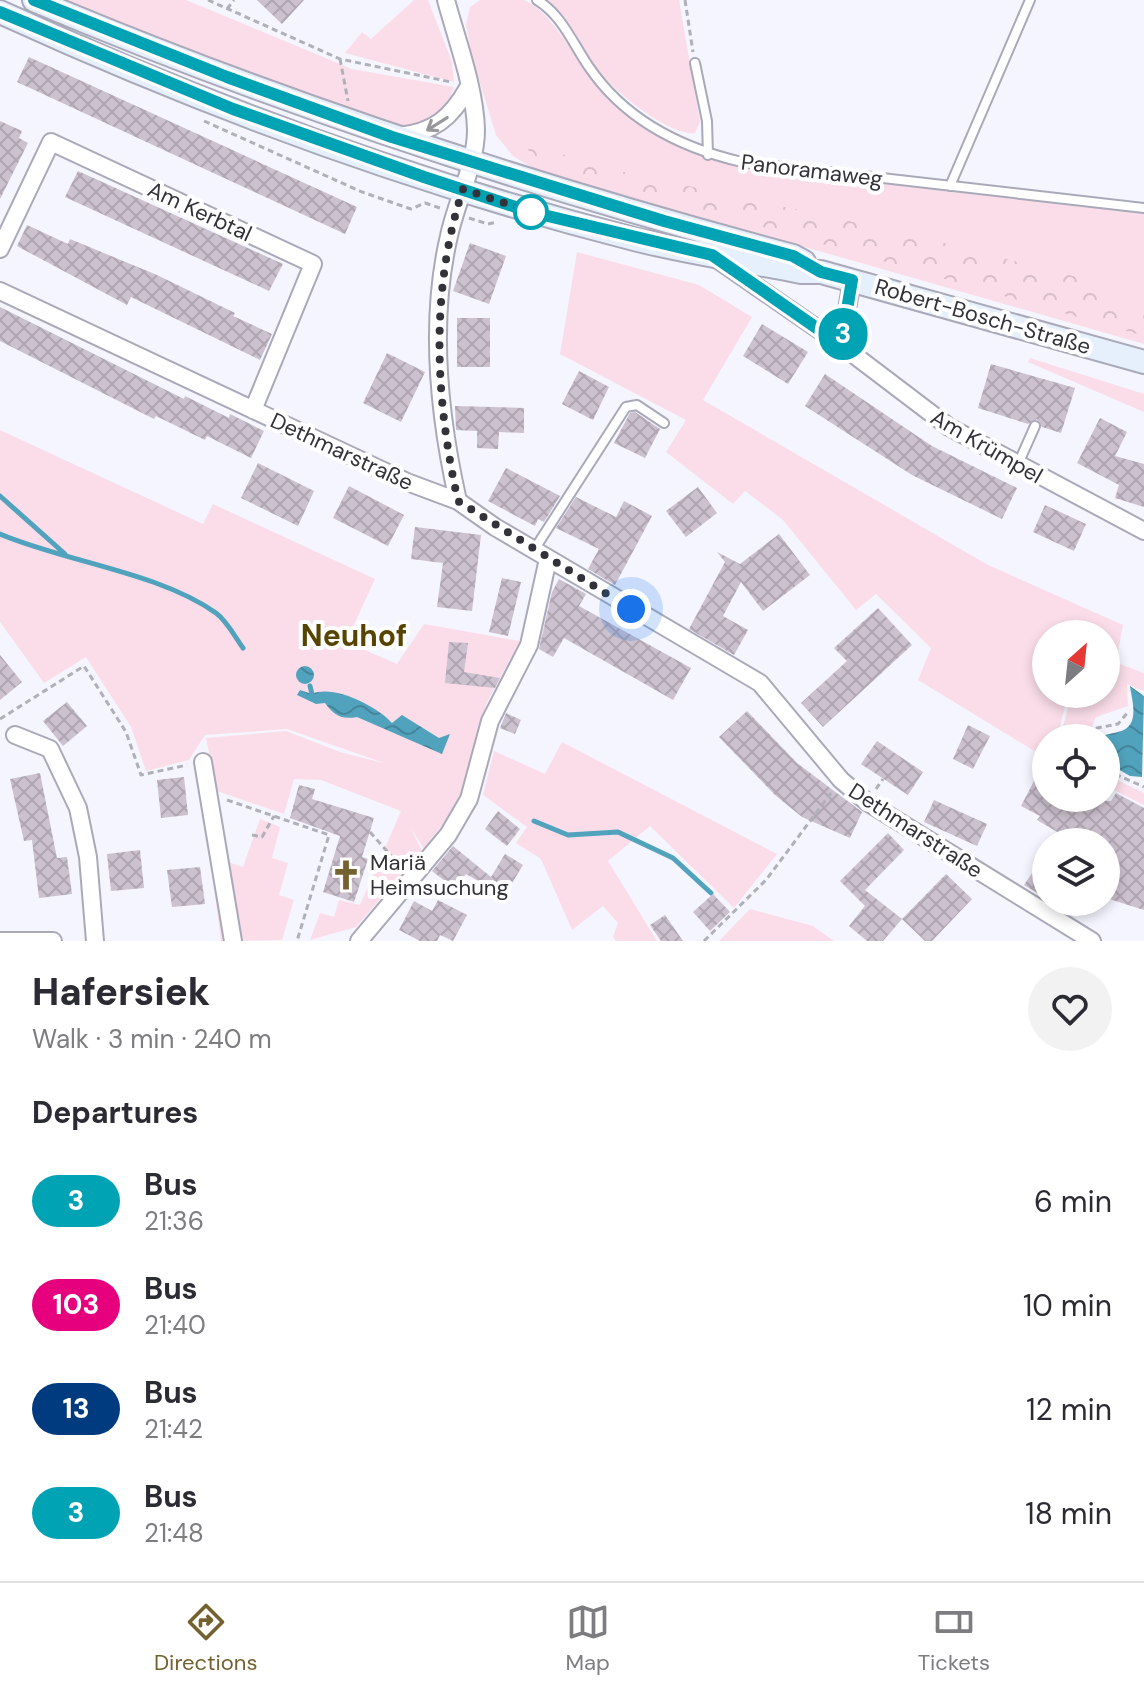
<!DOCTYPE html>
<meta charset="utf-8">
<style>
body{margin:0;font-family:"DM Sans",sans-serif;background:#f2f2f3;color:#2b2b33;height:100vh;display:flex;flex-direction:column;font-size:30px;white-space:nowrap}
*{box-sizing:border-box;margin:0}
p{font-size:26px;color:#7c7c81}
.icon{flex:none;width:44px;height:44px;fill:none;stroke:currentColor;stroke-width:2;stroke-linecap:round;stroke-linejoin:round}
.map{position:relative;height:941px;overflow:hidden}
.side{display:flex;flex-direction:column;background:#fff;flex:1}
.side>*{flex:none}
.badge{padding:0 16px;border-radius:26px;font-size:28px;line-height:52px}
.needle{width:52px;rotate:27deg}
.buttons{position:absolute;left:1032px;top:620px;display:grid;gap:16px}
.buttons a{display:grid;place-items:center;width:88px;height:88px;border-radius:50%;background:#fff;box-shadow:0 4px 12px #0003;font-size:40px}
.you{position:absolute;width:40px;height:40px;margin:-20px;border:6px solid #fff;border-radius:50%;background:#1a73e8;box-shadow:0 0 0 12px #1a73e833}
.map>.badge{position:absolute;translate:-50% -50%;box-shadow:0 0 0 4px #fff}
h2{padding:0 32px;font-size:30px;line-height:72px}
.round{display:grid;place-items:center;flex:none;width:84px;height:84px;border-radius:42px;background:#f2f2f3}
.overview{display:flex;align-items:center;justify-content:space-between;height:136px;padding:0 32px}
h1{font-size:38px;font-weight:800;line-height:60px}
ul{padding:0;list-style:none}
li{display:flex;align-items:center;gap:24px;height:104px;padding:0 32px}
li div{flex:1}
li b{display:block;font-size:30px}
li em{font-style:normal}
li .badge{min-width:88px;font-weight:700;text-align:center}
.menu{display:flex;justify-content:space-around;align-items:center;height:112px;border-top:2px solid #e1e1e2;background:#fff;font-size:22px;color:#7c7c81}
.menu a{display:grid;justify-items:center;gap:4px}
.menu .on{color:#736230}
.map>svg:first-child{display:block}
.green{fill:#fadde8}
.forest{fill:url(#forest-crowns)}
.water{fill:url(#water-waves)}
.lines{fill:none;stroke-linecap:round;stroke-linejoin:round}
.stream{stroke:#51a3bd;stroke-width:5}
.building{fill:url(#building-cross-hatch)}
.service-casing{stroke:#a9a9b9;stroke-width:12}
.minor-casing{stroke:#a9a9b9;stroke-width:20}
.secondary-casing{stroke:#a9a9b9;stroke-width:26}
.path{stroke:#b0b0b9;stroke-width:3;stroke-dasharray:6 4;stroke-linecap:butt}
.service{stroke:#fff;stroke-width:8}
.minor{stroke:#fff;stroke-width:16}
.secondary{stroke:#e6f0fc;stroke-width:22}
.oneway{stroke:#98989c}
.line-casing{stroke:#fff;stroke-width:18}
.line{stroke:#00a3b4;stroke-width:12}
.walk{stroke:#323239;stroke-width:8;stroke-dasharray:0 14.4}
.stop-dot{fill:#fff;stroke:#00a3b4;stroke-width:4}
.labels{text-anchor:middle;stroke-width:8;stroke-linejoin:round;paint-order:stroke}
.street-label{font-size:22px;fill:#323239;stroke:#fff}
.poi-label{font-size:22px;fill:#323239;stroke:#fff;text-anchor:start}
.district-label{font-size:30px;font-weight:bold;fill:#574401;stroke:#fff}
</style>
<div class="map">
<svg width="1144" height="941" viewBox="0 0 1144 941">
<defs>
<pattern id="forest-crowns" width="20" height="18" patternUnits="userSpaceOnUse" patternTransform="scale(2)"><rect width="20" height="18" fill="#fadde8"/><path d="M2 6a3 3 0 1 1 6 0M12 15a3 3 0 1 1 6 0" fill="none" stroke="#d7bec8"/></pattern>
<pattern id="water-waves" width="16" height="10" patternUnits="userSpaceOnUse" patternTransform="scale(2)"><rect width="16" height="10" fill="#51a3bd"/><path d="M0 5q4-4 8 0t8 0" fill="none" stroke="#44859b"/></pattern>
<pattern id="building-cross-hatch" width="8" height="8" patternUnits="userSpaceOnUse" patternTransform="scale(2)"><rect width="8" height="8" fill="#ccc1ce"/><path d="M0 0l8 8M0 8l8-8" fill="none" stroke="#b0a6b2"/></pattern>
</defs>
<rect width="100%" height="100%" fill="#f5f5ff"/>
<path class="green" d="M59 0H186L352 69 454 87C445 116 422 127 393 126L165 44Z
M414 0H428L452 62 454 82 345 53 362 32 371 39Z
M480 0C493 0 511 0 523 0 552 8 585 77 610 101 643 133 685 151 729 164L1144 213V344L536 170 513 156 496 135 472 57 466 25 470 7Z
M547 0H679L700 122 695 133C670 136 619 95 602 75 582 51 569 23 547 0Z
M577 252 699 285 752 317 703 400 988 565 1123 625 1114 673 1106 674V634H1046V694H1072L1067 698 1057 738H1046V758L918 680 931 648 876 594 856 610 783 520 745 491 733 504 666 452 686 420 560 354Z
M1030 358 1144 394V412L1028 362Z
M0 430 203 524 213 504 375 579 346 642 397 664 424 624 520 641 486 704 461 799 424 849 410 827 422 851 356 927 310 940 320 913 334 917 339 900 360 905 401 811 321 780 294 779 284 814 217 791 206 738 286 731 340 752 387 764 287 729 205 735 189 760 146 771 131 727 86 657 44 683 0 622Z
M1120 664 1144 673V691L1127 684 1128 706 1096 717 1087 738H1060L1070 700 1077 694H1106V676L1119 675Z
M562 742 777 854 734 908 650 826 608 861 657 941H616L613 937 618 923 603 906 572 930 541 859 516 843 527 827 483 795 494 751 545 774Z
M1113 778 1144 793V805L1114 790 1111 795 1106 792V782Z
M260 819 280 827 272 858 288 863 279 895 294 900 282 940 221 941 210 856 243 867Z
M750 909 813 926 834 941H719Z"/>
<path class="forest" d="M523 137 583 163 908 234 1089 280 1113 301 1144 310V336L581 175 537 157 518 142Z"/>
<path class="water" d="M296 675a9 9 0 1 1 18 0a9 9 0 1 1-18 0Z
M1130 686 1144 696 1142 777 1130 776 1106 762V738H1098C1106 734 1110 734 1118 732 1141 727 1132 701 1130 686Z
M300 690 312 694C334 684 378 707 392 723L402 715 439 738 450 734 442 754 357 717C341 720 334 715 325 703L316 704 297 695Z"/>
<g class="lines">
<path class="stream" d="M0 496 65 554
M0 534C66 562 158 572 216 613 227 621 235 637 243 648
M310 686 312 694
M534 821 568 835 618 832 673 858 711 893"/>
</g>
<path class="building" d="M257 0H304L282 24Z
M29 57 357 207 345 234 17 82Z
M0 121 22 131 19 138 28 143 0 199Z
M78 171 283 264 269 291 65 197Z
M27 225 68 244 70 239 157 275 235 313 233 316 272 334 260 360 131 297 127 305 17 246Z
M470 243 506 256 489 304 453 291Z
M0 307 184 399 185 396 229 418 230 414 264 431 251 458 207 436 205 440 156 416 154 419 0 341Z
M457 318H490V367H457Z
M762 324 808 352 788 384 743 356Z
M387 353 425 372 401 422 363 403Z
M991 364 1075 388 1061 433 1042 427 1037 419 1028 424 978 408Z
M579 371 609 387 593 420 562 404Z
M825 374 932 446 1017 488 1002 519 912 475 805 406Z
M455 406 524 408V433L499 432 498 449 477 448V431L456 430Z
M635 412 660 429 645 458 614 443 630 413Z
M1100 418 1127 432 1115 456 1144 464V507L1115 498 1119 485 1077 463Z
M258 463 314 491 298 526 241 498Z
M506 468 560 496 544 522 538 519 535 526 488 501Z
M349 486 404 515 388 546 333 518Z
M698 487 717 513 686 537 666 511Z
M576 497 616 517 624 501 652 516 615 585 588 569 599 549 556 528Z
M1045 505 1086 524 1074 551 1033 532Z
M415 527 481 535 472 611 437 607 443 563 411 559Z
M779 534 810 575 763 611 741 582 723 616 748 630 734 655 689 629 725 562 717 552 740 564Z
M502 578 521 582 508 636 489 632Z
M559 579 586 594 579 606 691 668 673 700 564 638 553 657 539 649 552 592Z
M878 608 912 645 823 727 801 703 847 661 834 648Z
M449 642 468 643 464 672 500 678 495 688 445 683Z
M0 655 22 682 0 700Z
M67 702 87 726 63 746 43 721Z
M747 711 797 763 862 812 850 838 802 817 775 795 719 737Z
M506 713 521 720 515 734 500 728Z
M968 725 990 736 973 769 953 759Z
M877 741 923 772 908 795 861 764Z
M40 773 57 858 67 857 72 894 39 898 32 840 24 841 10 779Z
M184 777 188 815 161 818 157 780Z
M1035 779 1046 785V798L1111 801 1116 793 1144 808V910L1106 898V842H1053L1059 833 1037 820 1040 816 1021 806Z
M299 785 315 789 312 799 374 818 362 857 368 859 354 902 323 892 340 836 290 818Z
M934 800 987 824 977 846 924 822Z
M498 811 520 829 507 846 485 829Z
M888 833 904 850 865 890 902 919 883 941H867L849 926 865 906 840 881Z
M453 846 491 877 505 854 523 865 504 896 466 874 454 888 432 871Z
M140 850 144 888 111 891 107 854Z
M1046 853V898L1024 885Z
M200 867 205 904 172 907 167 870Z
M946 874 972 899 932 941H925L902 919Z
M713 894 730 912 710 931 693 912Z
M438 900 467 915 453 941 440 935 437 941H420L399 930 414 901 432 911Z
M665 915 683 941H661L650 925Z"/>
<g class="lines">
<g class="service-casing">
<path id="service" d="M537 0C562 15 573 44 589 67 625 120 681 148 742 162L1144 208
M695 63 707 121 708 155
M950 186 1030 0
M1018 464 1035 426
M534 550 626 407 637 405 664 423"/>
</g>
<g class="minor-casing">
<path id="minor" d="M446 0C457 41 475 88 476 130 476 165 456 202 449 236 429 321 439 417 458 501
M399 136C434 132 451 118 468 88
M0 249 51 142 313 264 253 410
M718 260 841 345 949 427 1144 531
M0 291 407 482 458 501 495 527 760 683 841 780 867 802 1092 941
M841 345 852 280
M15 735 50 749 78 808 88 857 95 941
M203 762 233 941
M0 941H53
M359 941 448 835 469 799 490 721 529 645 548 559"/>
</g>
<g class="secondary-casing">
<path id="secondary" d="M34 0C280 104 535 187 793 256L804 262
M0 12C203 105 418 184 634 239 689 253 746 261 801 272H821L1144 362"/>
</g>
<path class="path" d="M208 0 340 59 451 82
M685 0 693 52
M227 9 234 0
M340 59 348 101
M204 121 362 192 411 209 425 203 440 208
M469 218 488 224 497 222
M0 719 84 666 126 732 141 775 187 765
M1092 738 1097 728 1118 724 1128 712
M1106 770 1144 787
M876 789 883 779
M227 800 329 835 297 941
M370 832 401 867
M252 835 262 837 274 816
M704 941 766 880 831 793"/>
<use href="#service" class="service"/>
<use href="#minor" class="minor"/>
<use href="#secondary" class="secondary"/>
</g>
<defs><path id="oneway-shaft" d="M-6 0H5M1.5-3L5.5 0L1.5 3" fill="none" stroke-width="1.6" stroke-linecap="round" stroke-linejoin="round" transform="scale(2)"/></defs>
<use class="oneway" href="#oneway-shaft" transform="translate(437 124) rotate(148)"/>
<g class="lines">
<g class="line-casing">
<path id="line" d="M0 12 233 109 424 177 531 212 712 255 841 345 852 280 821 272 793 256 664 221 392 137 227 77 34 0"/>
</g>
<use href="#line" class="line"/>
<path class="walk" d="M531 212 463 189C430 290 435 398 458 501L631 609"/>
</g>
<defs>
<g id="church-bare" transform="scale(2.4)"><path d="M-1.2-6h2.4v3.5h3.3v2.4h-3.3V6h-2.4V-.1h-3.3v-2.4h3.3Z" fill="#736230" stroke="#fff" stroke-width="2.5" paint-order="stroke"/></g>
</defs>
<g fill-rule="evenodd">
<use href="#church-bare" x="346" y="875"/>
</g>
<circle class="stop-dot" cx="531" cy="212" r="16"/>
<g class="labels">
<g class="street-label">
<text transform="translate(812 170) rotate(7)" y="8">Panoramaweg</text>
<text transform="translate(200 211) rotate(25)" y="8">Am Kerbtal</text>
<text transform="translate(983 316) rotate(16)" y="8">Robert-Bosch-Straße</text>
<text transform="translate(987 446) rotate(30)" y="8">Am Krümpel</text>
<text transform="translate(342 451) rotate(25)" y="8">Dethmarstraße</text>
<text transform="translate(916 830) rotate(33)" y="8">Dethmarstraße</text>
</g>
<g class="poi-label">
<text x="370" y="870">Mariä<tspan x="370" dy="25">Heimsuchung</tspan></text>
</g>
<g class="district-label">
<text x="354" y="646">Neuhof</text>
</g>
</g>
</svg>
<div class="buttons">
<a><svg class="needle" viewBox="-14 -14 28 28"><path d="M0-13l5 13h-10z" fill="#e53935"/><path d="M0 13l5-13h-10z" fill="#7c7c81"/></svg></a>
<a><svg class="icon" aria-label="locate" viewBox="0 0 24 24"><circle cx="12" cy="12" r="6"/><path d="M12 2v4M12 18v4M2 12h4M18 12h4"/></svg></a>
<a><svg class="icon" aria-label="layers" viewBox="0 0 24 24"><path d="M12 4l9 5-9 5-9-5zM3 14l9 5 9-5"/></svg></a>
</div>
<div class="you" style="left:631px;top:609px"></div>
<b class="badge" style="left:843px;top:334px;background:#00a3b4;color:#fff">3</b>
</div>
<section class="side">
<div class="overview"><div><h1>Hafersiek</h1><p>Walk · 3 min · 240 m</p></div><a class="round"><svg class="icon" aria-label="heart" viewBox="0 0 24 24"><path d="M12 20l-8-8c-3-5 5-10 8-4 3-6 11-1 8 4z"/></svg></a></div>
<h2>Departures</h2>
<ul>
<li><span class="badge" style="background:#00a3b4;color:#fff">3</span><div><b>Bus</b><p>21:36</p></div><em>6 min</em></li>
<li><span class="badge" style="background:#e6007e;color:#fff">103</span><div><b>Bus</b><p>21:40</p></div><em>10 min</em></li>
<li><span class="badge" style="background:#003b80;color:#fff">13</span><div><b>Bus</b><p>21:42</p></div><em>12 min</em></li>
<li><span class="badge" style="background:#00a3b4;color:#fff">3</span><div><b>Bus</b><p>21:48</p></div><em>18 min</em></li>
</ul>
</section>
<nav class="menu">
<a class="on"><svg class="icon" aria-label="directions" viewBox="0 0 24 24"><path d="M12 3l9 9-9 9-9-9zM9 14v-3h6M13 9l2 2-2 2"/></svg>Directions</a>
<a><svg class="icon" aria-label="map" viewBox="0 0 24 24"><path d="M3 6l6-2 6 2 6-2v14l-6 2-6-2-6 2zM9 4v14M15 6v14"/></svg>Map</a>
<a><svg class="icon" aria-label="tickets" viewBox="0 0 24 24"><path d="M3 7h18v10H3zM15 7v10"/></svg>Tickets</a>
</nav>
